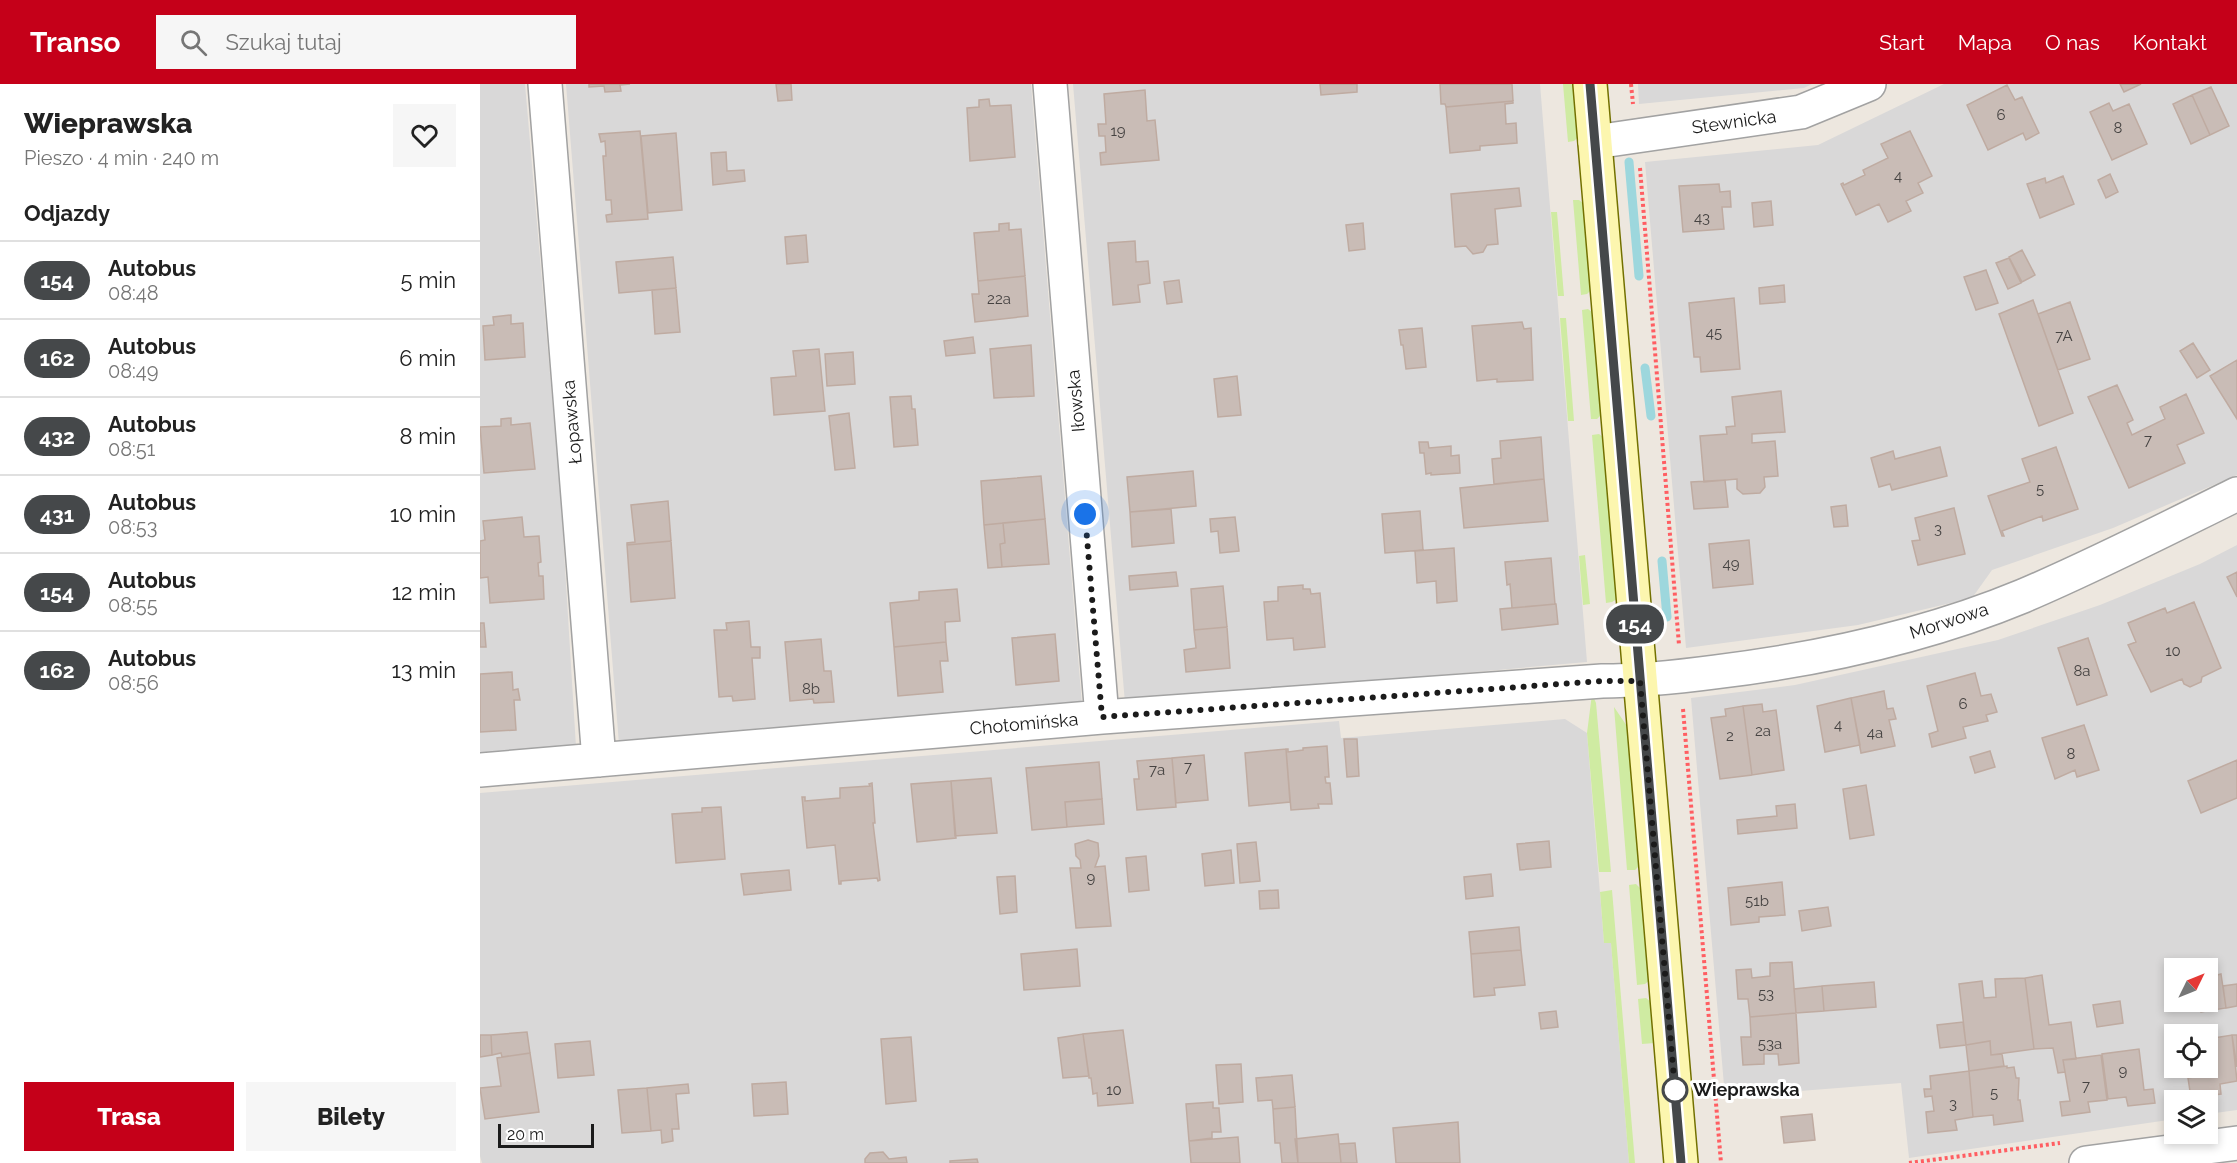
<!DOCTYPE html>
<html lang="pl">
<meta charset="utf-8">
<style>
body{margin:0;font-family:Raleway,sans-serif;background:#f6f6f6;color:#222;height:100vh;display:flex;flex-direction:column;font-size:22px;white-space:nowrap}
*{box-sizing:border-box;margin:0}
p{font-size:20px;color:#767676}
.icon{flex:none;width:33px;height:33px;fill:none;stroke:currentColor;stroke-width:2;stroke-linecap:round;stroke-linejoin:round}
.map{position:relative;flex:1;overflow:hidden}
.side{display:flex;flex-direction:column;background:#fff;width:480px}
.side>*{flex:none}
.badge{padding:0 12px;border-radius:20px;font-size:21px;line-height:39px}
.needle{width:39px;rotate:47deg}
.buttons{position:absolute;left:1684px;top:874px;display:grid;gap:12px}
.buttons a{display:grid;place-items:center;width:54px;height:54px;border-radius:0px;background:#fff;box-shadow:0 3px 9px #0003;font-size:30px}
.scale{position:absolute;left:18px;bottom:15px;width:96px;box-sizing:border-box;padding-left:6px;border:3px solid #1b1b1b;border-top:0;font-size:16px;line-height:21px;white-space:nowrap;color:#1b1b1b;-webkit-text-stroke:4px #fff;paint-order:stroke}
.you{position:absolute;width:30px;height:30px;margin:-15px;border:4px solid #fff;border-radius:50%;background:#1a73e8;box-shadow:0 0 0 9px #1a73e833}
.map>.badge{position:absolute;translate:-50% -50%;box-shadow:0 0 0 3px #fff}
h2{padding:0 24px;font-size:22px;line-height:54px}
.round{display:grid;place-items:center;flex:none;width:63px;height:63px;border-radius:0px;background:#f6f6f6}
.headline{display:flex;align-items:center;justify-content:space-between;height:102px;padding:0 24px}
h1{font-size:28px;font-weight:800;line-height:45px}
.cta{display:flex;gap:12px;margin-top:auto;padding:12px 24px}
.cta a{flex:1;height:69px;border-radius:0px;background:#c50019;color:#fff;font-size:24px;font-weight:800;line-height:69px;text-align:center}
.cta a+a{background:#f6f6f6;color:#222}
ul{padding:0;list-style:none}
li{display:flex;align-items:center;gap:18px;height:78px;padding:0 24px;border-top:2px solid #e0e0e0}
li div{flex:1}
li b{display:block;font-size:22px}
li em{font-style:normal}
li .badge{min-width:66px;font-weight:700;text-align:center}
header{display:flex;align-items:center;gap:36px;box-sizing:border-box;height:84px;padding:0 30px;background:#c50019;color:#fff}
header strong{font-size:28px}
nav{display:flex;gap:33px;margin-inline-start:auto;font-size:21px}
.search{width:420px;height:54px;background:#f6f6f6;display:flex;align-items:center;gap:15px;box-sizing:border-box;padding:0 21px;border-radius:0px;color:#767676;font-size:22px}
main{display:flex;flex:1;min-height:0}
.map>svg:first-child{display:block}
.residential{fill:#d9d8d8;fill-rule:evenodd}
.grass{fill:#cfeba2}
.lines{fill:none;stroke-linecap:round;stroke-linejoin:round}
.stream{stroke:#9dd7dd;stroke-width:9}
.building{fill:#c9bcb6;stroke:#bfaba1;stroke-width:1.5}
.street-casing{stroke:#a2a2a2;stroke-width:36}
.secondary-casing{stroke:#737100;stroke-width:36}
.path{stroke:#ff5e62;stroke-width:4;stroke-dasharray:3 3;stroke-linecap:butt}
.street{stroke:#fff;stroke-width:33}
.secondary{stroke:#fcf6af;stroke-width:33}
.line-casing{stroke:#fff;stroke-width:14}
.line{stroke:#45484a;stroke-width:9}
.walk{stroke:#1b1b1b;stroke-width:6;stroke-dasharray:0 10.8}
.stop-dot{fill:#fff;stroke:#45484a;stroke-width:3}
.labels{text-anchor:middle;stroke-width:6;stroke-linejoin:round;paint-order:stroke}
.number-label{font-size:15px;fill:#464342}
.street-label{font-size:18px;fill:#1b1b1b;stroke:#fff}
.stop-label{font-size:18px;font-weight:bold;fill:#1b1b1b;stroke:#fff;text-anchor:start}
</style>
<header>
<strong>Transo</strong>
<div class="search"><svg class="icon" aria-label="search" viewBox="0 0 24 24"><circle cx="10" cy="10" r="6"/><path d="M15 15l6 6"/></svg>Szukaj tutaj</div>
<nav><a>Start</a><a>Mapa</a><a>O nas</a><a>Kontakt</a></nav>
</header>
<main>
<section class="side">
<div class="headline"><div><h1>Wieprawska</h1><p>Pieszo · 4 min · 240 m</p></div><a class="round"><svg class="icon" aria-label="heart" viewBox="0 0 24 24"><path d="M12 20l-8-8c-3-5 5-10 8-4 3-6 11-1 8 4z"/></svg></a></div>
<h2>Odjazdy</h2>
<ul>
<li><span class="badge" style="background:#45484a;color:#fff">154</span><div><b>Autobus</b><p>08:48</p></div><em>5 min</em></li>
<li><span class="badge" style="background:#45484a;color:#fff">162</span><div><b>Autobus</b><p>08:49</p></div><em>6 min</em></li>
<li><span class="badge" style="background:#45484a;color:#fff">432</span><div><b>Autobus</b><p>08:51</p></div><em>8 min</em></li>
<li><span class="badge" style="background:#45484a;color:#fff">431</span><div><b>Autobus</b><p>08:53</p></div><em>10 min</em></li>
<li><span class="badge" style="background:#45484a;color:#fff">154</span><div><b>Autobus</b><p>08:55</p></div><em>12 min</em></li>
<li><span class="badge" style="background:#45484a;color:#fff">162</span><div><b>Autobus</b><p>08:56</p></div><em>13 min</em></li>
</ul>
<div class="cta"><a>Trasa</a><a>Bilety</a></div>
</section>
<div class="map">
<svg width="1757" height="1079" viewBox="0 0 1757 1079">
<rect width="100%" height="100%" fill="#ede7df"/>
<path class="residential" d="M0 0H45L81 418 96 663 0 671Z
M86 0H551L602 621 139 660Z
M593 0H1060L1107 578 645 619Z
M1158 0H1332L1324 4 1159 20Z
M1464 0H1757V391L1633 444 1512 486 1492 514 1378 541 1206 564 1165 78 1338 61Z
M1757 461V1026L1728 1030V1017H1695V1035L1429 1074 1421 999 1245 1013 1211 614 1315 601 1518 556 1620 521 1720 480ZM1695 885H1728V918H1695ZM1695 951H1728V984H1695Z
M1085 635 1107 649 1124 859H1131L1149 1079H2L0 1072V709L859 637 861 654Z"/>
<path class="grass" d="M1083 0H1095L1099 52 1094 57 1088 58Z
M1093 116H1099L1104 120 1112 205 1107 210 1101 211Z
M1071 128H1077L1084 212H1078Z
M1108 225 1113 229 1122 330 1117 335H1111L1102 226Z
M1080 234H1086L1094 337H1088Z
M1119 350 1124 354 1137 515 1132 518 1126 519 1112 351Z
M1105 471 1110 520 1103 521 1099 472Z
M1112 610 1116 619 1131 788H1119L1107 649Z
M1134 623 1149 645 1160 781 1155 786H1147Z
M1156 800 1162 806 1170 896 1165 900 1157 901 1149 801Z
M1132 806 1155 1079H1149L1131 859H1124L1120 808Z
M1166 914 1172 919 1175 959 1162 960 1158 915Z"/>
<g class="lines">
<path class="stream" d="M1149 78 1159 192
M1165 284 1171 332
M1182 477 1187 533"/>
</g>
<path class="building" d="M109 0H150L140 1 141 7 125 8 124 2 109 3Z
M296 0H311L312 16 298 17Z
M840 0H877V8L841 11Z
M960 0H1032L1033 17 966 23 965 20H961Z
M1640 0H1661L1644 8Z
M1527 1 1535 16 1542 13 1559 49 1546 56 1543 49 1508 66 1487 21Z
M1731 3 1749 42 1730 51 1712 11Z
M665 6 667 37 675 36 679 76 621 81 620 69 626 68 625 52H619L618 40H626L624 10Z
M1712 11 1730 51 1711 60 1693 20Z
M509 15 510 22 531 21 535 73 490 77 487 24 499 23V16Z
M1033 17V19L1025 20 1026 40 1036 39 1037 59 1000 62V66L970 69 966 23Z
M1629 19 1633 27 1649 20 1667 60 1632 76 1610 28Z
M160 47 168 135 127 138 126 131 132 130 131 116H126L123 72H126L125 57 121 58 119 50Z
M1430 47 1452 92 1438 99 1443 109 1426 117 1431 127 1408 138 1399 120 1376 131 1361 100 1363 99 1364 101 1385 91 1383 86 1408 74 1401 60Z
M196 49 202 126 168 129 161 52Z
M246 68 247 87 264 86 265 97 233 101 231 69Z
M1630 90 1638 108 1626 114 1618 96Z
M1583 92 1594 120 1560 134 1547 100 1565 94 1566 99Z
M1239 100 1240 108 1250 107 1251 123H1242L1244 145 1203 148 1199 102Z
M1039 104 1041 122 1015 125 1018 160 1007 161 1003 168 993 170 986 162 975 163 971 110Z
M1291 117 1293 141 1274 143 1272 119Z
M529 139V146L541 145 545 192 498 197 494 149 519 147V140Z
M883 139 885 165 869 167 866 141Z
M326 151 328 178 307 180 305 153Z
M655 157 656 178 668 177 670 199 658 201 660 218 633 221 628 159Z
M1542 166 1555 191 1542 198 1529 173Z
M193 173 196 204 139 209 136 178Z
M1529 174 1541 199 1528 205 1516 179Z
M1506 186 1518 219 1496 226 1484 193Z
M545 192 548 232 495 238 492 210H499L498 197Z
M699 196 702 218 687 220 684 198Z
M1304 201 1305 218 1280 220 1279 204Z
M196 204 200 248 175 250 172 206Z
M1254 214 1260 285 1221 288 1220 273H1214L1209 219Z
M1553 216 1593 329 1559 342 1519 230Z
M1590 218 1610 275 1578 286 1558 230Z
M31 231V240L43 239 45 273 5 276 3 242 14 241 13 233Z
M1042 238 1044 245 1051 244 1053 296 1017 298V295L997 297 992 242Z
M942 244 946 283 926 285 923 261H921L919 246Z
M493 253 495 269 466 272 464 257Z
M1713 259 1730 286 1717 294 1700 267Z
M551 261 554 312 514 314 510 265Z
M339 265 345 327 294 331 291 294 316 292 313 267Z
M373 268 375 300 347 302 345 270Z
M1757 276V335L1730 292Z
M757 292 761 331 738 333 734 295Z
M1637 301 1653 336 1647 339 1652 351 1685 335 1680 323 1706 310 1724 349 1697 361 1705 379 1649 404 1608 313Z
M1301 307 1305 348 1272 350V359L1295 357 1298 392 1284 393 1285 403 1280 409 1263 410 1257 405V395L1224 398 1220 352 1247 350 1246 343 1255 342 1252 313Z
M431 312 432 325H435L438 361 414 363 410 313Z
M369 329 375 384 355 386 349 332Z
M31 334V341L50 339 55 385 4 389 0 343 21 342V335Z
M1061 353 1064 395 1014 400 1012 375 1021 374 1020 357Z
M939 358H948L949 364 971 362V372L979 371 980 389 951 391V389L946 390 944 369H940Z
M1460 363 1467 392 1412 406 1410 400 1399 403 1391 374 1413 367 1415 375Z
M1576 363 1598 425 1563 437 1562 432 1522 447 1524 452H1522L1508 412 1550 398 1542 375Z
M713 387 716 422 650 428 647 393Z
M561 392 565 435 504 441 501 397Z
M1064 395 1068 437 984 444 980 404Z
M1245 396 1248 423 1214 425 1211 398Z
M188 417 191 457 147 461V459L155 458 151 421Z
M1366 421 1368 442 1354 443 1351 423Z
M1474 424 1485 470 1438 481 1432 457 1440 456 1435 434Z
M691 425 694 459 652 463 650 428Z
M940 427 943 466 905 469 902 430Z
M42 433 44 453 59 452 61 478 58 479 59 492H63L64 515 10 519 8 493 0 494V457L5 456 3 437Z
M755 433 759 467 740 469 738 447 731 448 730 435Z
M565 435 569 480 522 483 520 460 525 459 523 439Z
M523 439 525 459 520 460 522 483 508 484 504 441Z
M1269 456 1273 500 1233 504 1229 460Z
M191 457 195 514 151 518 147 461Z
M974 464 977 517 957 519 956 497 937 499 935 467Z
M1071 474 1075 520 1032 524 1030 500 1027 501 1025 478Z
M696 488 698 502 650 506 649 492Z
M1757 488V513L1747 493Z
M823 501V505H830L831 510 840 509 845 563 814 566 813 554 787 556 784 518 798 517V503Z
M743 502 747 543 714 546 711 505Z
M477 505 480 537 465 538 466 558 414 563 410 519 439 516V508Z
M1714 518 1741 584 1722 593 1721 598 1710 603 1704 600 1702 595 1671 608 1648 561 1656 558 1648 539 1685 524 1687 529Z
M1076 520 1078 540 1022 546 1020 525Z
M269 537 271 563H280V574H272L275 615 253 617 252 612 239 613 234 546H247L246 539Z
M0 539H4L6 563H0Z
M747 543 750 584 706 588 704 566 716 564 714 546Z
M575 550 579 597 536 601 532 554Z
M1608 554 1627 611 1597 621 1578 564Z
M341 555 344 587H351L354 618 334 619 333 615 310 617 305 558Z
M466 558 468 577H460L463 608 418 612 414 563Z
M32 588 33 606 38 605 40 616H34L36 646 0 648V590Z
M1495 589 1501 612 1511 610 1517 628 1506 631 1508 637 1483 643 1486 654 1452 663 1449 650 1458 647 1447 602Z
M1404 607 1407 625 1413 624 1416 635 1409 636 1415 662 1381 669 1371 614Z
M1371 614 1380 661 1345 668 1337 622Z
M1282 620 1283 628 1296 626 1304 686 1272 691 1263 622Z
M1263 622 1272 691 1240 695 1231 634 1246 632 1245 625Z
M1604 641 1619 686 1597 693 1595 686 1575 695 1562 654Z
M864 655H877L879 692 867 693Z
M847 662 849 693H845L846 699H850L852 720H838L839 724 811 726 806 665H808V668L823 666V664Z
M806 665 810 718 769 722 765 669Z
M1510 667 1515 683 1495 689 1490 673Z
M724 671 728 716 696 719 692 674Z
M692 674 696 723 657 726 654 695H659L657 677Z
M1757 676V714L1721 729 1708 697Z
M619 678 622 715 585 718 587 743 552 746 546 684Z
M511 694 517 749 475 752 471 697Z
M471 697 476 754 437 758 431 700Z
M392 699 395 739H393L400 796 398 797 397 794 361 797V800H359L355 761 327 764 322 713H325V717L360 714V704L390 702 389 700Z
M1386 701 1394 751 1370 755 1363 705Z
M622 715 624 740 587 743 585 718Z
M1315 720 1317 744 1258 750 1257 736 1297 732 1296 722Z
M241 723 245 775 196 779 192 730 222 728V724Z
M608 756 618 759 619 772 615 783 625 782 631 842 596 844 590 784H601L600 776 596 772 595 760Z
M1069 757 1071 783 1040 786 1037 760Z
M776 758 780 797 760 799 757 760Z
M751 766 754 799 725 802 722 770Z
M666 772 669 806 649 808 646 774Z
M309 786 311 806 264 811 261 790Z
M1011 790 1013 812 986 815 984 793Z
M535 792 537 828 520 830 517 793Z
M1302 798 1305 831 1279 833V838L1251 841 1248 804Z
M798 806 799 824 780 825 779 807Z
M1348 823 1351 842 1322 847 1319 827Z
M1039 843 1041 866 991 870 989 848Z
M597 865 600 902 544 906 541 870Z
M1041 866 1045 901 1014 904 1015 911 994 913 991 870Z
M1312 878 1316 929 1270 933 1268 915H1258L1256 886 1271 885 1272 894 1290 892V879Z
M1741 890 1746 924 1721 928 1720 918H1728V905L1735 904 1733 892Z
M1562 891 1569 941 1591 938 1596 975 1583 976 1585 988 1578 989 1573 964 1554 965 1545 894Z
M1545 894 1554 965 1511 971 1510 957 1486 961 1479 900 1502 897 1504 914 1516 913 1515 895Z
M1394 898 1396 923 1344 927 1342 902Z
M1757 900V922L1746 924 1743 902Z
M1342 902 1344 927 1316 929 1314 905Z
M1640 917 1643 939 1617 943 1613 921Z
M1076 927 1078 943 1061 945 1059 929Z
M1316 929 1319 979 1299 981 1298 970H1284V980L1263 981 1261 953H1271L1270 933Z
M1483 938 1486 961 1460 964 1457 941Z
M643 946 653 1019 618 1022 617 1009 613 1010 611 994H609L603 950Z
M47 948 50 969 22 973 21 969 12 971 11 951Z
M603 950 609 992 583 994 578 954Z
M0 951H11L12 971 0 973Z
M1752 951H1757V983Z
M1752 951 1757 997 1740 1000 1741 1010 1711 1014 1708 994 1719 992 1718 984H1728V955Z
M431 953 436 1017 406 1020 401 955Z
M110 957 114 991 78 994 75 960Z
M1510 957 1511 971 1522 970 1524 982 1489 987 1486 961Z
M1659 965 1664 1006 1673 1005 1675 1019 1648 1022 1646 1013 1628 1015 1622 970Z
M50 969 59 1028 5 1035 0 1004 21 1002 17 974Z
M1621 971 1627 1016 1608 1018 1610 1028 1582 1032 1580 1018 1590 1017 1583 976Z
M761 980 763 1018 739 1020 736 981Z
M1527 982V984L1534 983 1536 994H1539L1538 1016H1540L1543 1037 1514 1041 1513 1031 1493 1033 1489 987Z
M1489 987 1493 1033 1475 1036 1477 1046 1448 1049 1446 1028 1454 1027 1452 1012 1445 1013 1444 1005H1451L1450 992Z
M812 991 815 1023 793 1025 792 1016 778 1017 776 994Z
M306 998 308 1030 274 1032 272 1000Z
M208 1000 209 1009 196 1010 199 1045H192L193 1057 182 1059 181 1046 171 1047 167 1004Z
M167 1004 171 1047 142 1049 138 1006Z
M733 1018V1024H739L741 1048H732V1054L709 1057 706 1020Z
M815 1023 818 1079H802L800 1059H795L793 1025Z
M1332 1030 1335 1056 1304 1059 1301 1033Z
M978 1038 980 1079H916L913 1044Z
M858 1050 861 1079H818L815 1055Z
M758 1053 760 1079H711L709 1057Z
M875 1059 877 1079H861L859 1060Z
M403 1068 409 1075 426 1073 427 1079H385V1075L390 1069Z
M497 1075 498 1079H470V1077Z"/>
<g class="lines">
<g class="street-casing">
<path id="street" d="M65 0 119 676
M570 0 622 633
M1115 58 1321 28 1389 0
M0 686 622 633 1122 597C1160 597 1197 593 1235 588 1342 575 1444 553 1543 512 1616 481 1686 445 1757 410
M1606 1079 1757 1059"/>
</g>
<g class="secondary-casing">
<path id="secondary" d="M1110 0 1201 1079"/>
</g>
<path class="path" d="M1151 0 1153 20
M1160 84 1199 561
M1203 625 1241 1079
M1429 1079 1580 1059"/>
<use href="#street" class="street"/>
<use href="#secondary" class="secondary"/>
</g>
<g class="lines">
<g class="line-casing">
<path id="line" d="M1110 0 1201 1079"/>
</g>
<use href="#line" class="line"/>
<path class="walk" d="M605 430 622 633 1122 597H1160L1195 1006"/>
</g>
<circle class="stop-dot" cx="1195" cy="1006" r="12"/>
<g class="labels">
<g class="number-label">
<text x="1521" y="36">6</text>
<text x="1638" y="49">8</text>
<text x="638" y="52">19</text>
<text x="1418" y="97">4</text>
<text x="1222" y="139">43</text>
<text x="519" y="220">22a</text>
<text x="1234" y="254">45</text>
<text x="1584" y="257">7A</text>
<text x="1668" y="361">7</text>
<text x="1560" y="410">5</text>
<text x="1458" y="450">3</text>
<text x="1251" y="485">49</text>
<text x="1693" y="572">10</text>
<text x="1602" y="592">8a</text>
<text x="331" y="610">8b</text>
<text x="1483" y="625">6</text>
<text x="1358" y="646">4</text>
<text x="1283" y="652">2a</text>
<text x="1395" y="654">4a</text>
<text x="1250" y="657">2</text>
<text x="1591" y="675">8</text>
<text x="708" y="688">7</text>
<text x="677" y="691">7a</text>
<text x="611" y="799">9</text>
<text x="1277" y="822">51b</text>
<text x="1286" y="915">53</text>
<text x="1290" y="965">53a</text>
<text x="1643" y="992">9</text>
<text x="1606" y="1007">7</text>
<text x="634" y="1011">10</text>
<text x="1514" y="1014">5</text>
<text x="1473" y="1025">3</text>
</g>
<g class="street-label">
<text transform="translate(1254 38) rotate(-8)" y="6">Stewnicka</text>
<text transform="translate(596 317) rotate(-95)" y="6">Iłowska</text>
<text transform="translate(92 338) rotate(-95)" y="6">Łopawska</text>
<text transform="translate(1469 537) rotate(-18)" y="6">Morwowa</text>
<text transform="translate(544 640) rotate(-5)" y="6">Chotomińska</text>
</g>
<g class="stop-label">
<text x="1213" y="1012">Wieprawska</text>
</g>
</g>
</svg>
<div class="buttons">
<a><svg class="needle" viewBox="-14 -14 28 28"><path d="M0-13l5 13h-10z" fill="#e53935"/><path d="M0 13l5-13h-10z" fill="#767676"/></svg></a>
<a><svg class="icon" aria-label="locate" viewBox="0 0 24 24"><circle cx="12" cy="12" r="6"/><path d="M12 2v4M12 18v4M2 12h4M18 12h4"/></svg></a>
<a><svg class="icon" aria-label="layers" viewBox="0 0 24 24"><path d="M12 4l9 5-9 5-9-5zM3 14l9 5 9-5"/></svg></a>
</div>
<div class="scale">20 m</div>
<div class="you" style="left:605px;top:430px"></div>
<b class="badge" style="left:1155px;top:540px;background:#45484a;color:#fff">154</b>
</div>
</main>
